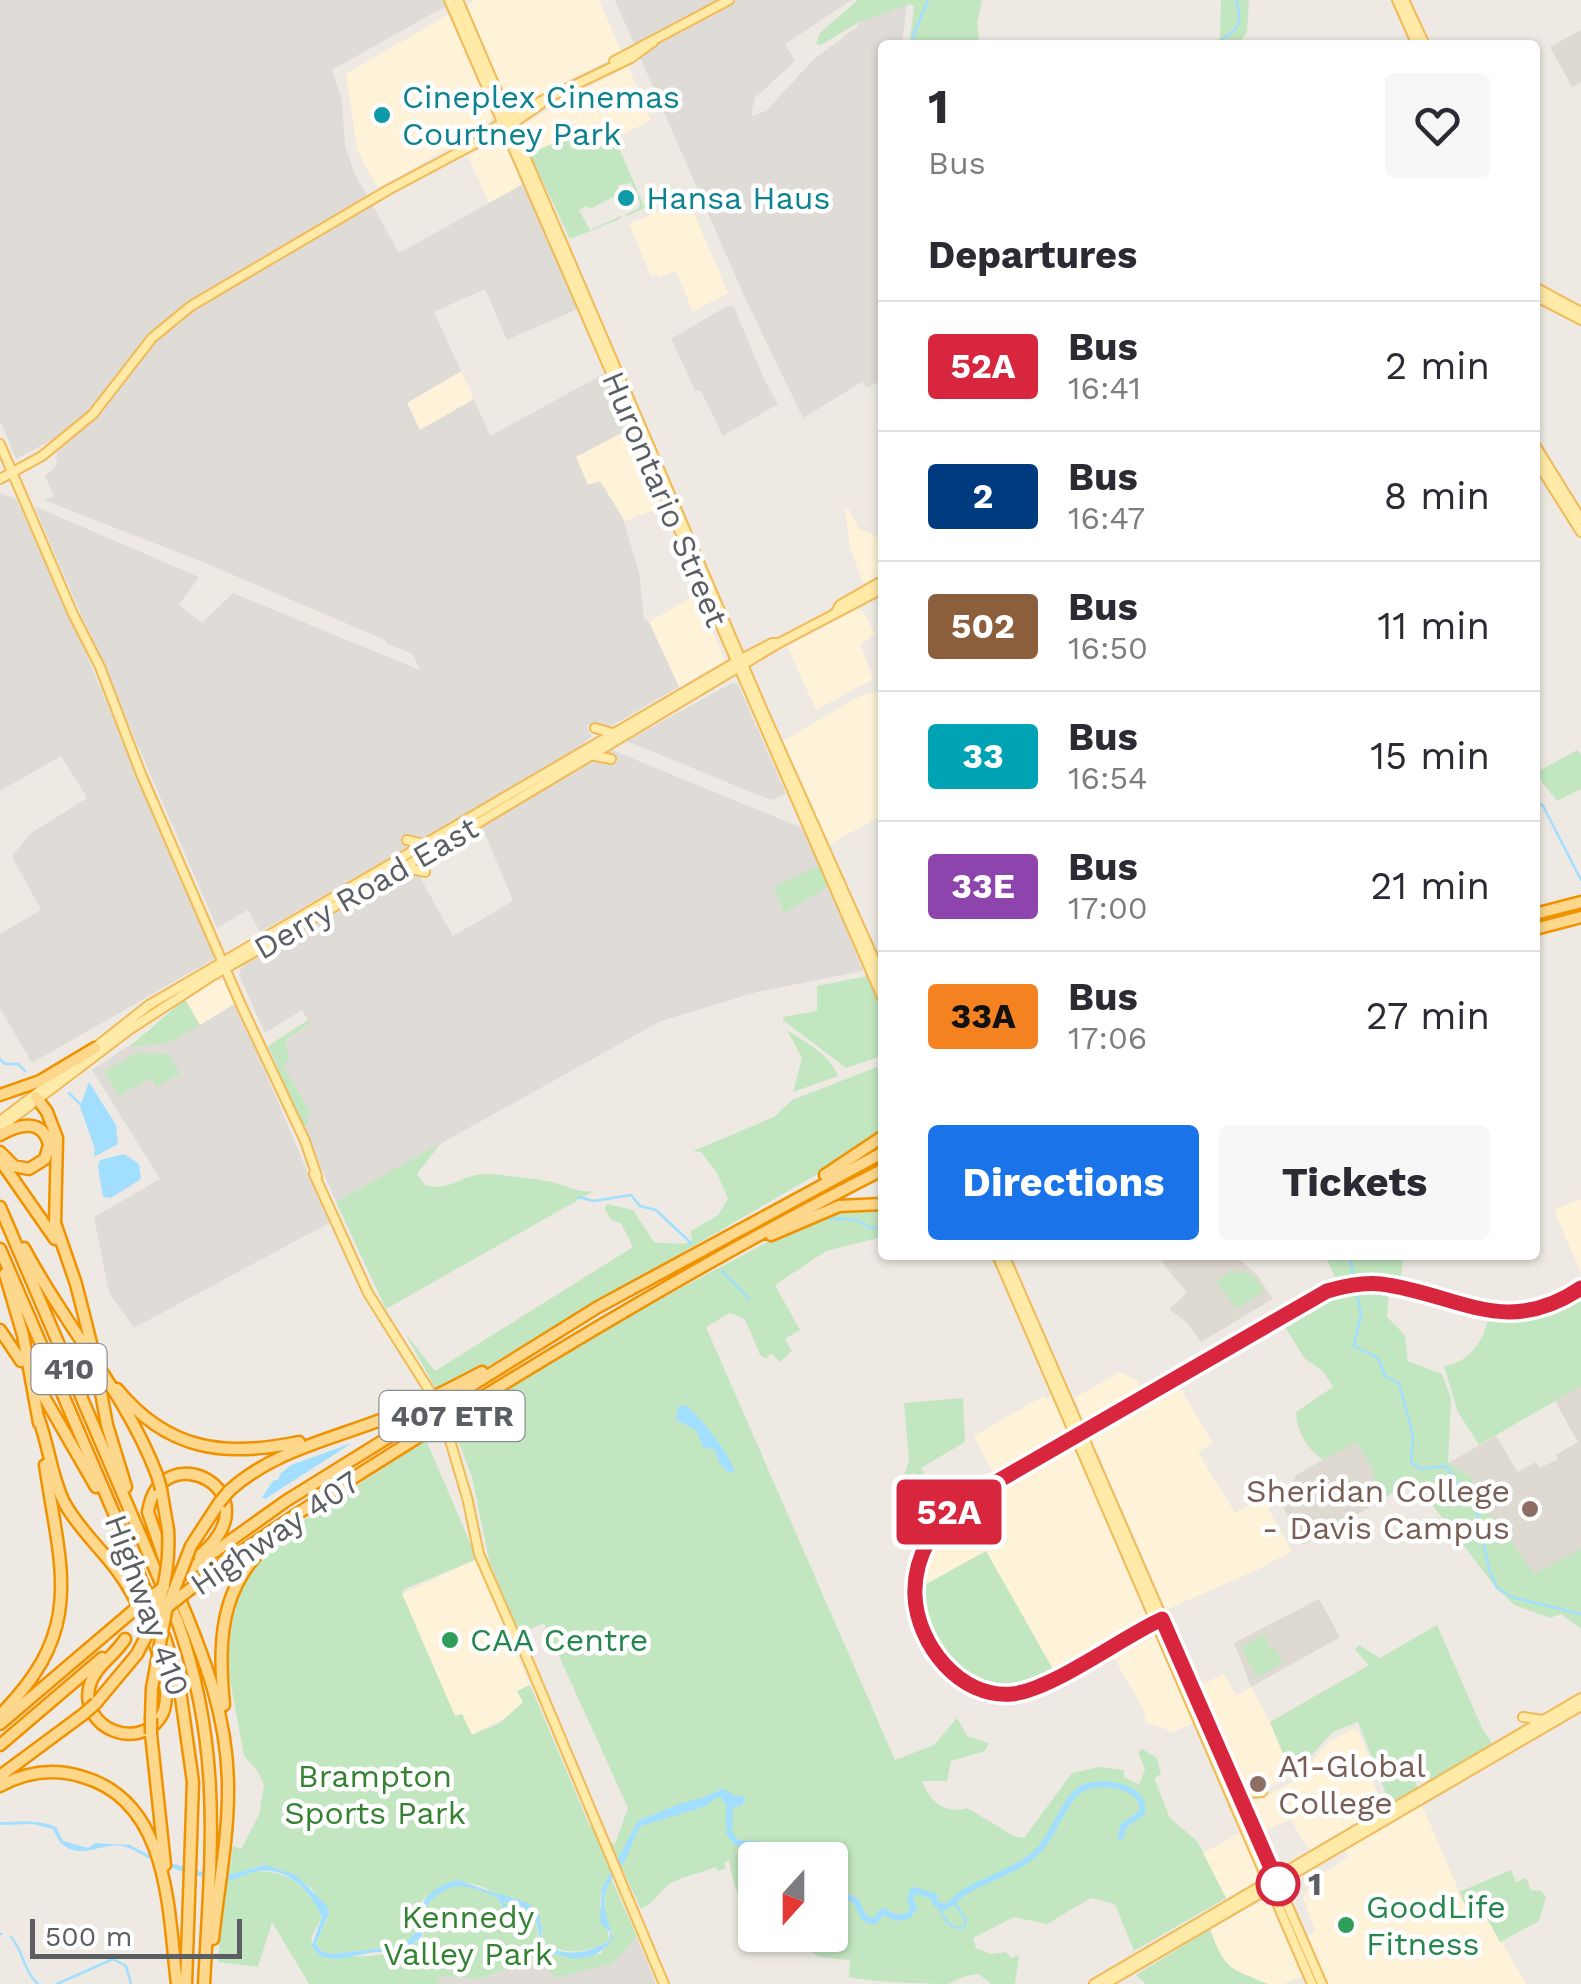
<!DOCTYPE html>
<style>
body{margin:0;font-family:"Work Sans",sans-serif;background:#f7f7f7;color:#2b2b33;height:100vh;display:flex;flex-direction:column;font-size:38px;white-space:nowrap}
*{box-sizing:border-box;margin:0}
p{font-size:32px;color:#7c7c81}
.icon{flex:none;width:55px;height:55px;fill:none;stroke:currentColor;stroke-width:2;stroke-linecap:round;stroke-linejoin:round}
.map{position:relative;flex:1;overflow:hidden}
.drawer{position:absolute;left:878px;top:40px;width:662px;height:1220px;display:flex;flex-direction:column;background:#fff;border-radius:10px;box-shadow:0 2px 8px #0004}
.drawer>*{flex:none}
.badge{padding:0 20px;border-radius:8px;font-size:35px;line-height:65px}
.needle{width:65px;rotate:201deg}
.buttons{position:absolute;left:738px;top:1842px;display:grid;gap:20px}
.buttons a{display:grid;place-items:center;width:110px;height:110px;border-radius:10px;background:#fff;box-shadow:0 2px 8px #0004;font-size:50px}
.scale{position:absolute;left:30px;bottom:25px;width:212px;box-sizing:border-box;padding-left:10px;border:5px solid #5b5f64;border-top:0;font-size:28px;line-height:35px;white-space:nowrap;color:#5b5f64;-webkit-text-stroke:8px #fff;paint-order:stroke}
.map>.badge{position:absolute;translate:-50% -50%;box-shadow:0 0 0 5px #fff}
h2{padding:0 50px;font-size:38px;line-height:90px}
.round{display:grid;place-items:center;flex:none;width:105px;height:105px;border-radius:10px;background:#f7f7f7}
.head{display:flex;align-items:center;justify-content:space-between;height:170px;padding:0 50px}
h1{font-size:48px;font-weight:700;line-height:75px}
.action{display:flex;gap:20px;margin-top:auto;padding:20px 50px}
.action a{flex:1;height:115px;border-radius:10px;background:#1a73e8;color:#fff;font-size:40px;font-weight:700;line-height:115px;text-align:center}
.action a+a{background:#f7f7f7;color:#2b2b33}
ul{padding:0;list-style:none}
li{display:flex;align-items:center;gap:30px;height:130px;padding:0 50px;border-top:2px solid #e1e1e2}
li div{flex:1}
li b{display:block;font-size:38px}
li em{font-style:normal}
li .badge{min-width:110px;font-weight:700;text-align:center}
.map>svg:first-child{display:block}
.commercial{fill:#fef2d8}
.industrial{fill:#dfdcd7}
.education{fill:#ded9d1}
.green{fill:#c2e6bf}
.water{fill:#a2deff}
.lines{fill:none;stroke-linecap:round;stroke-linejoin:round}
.stream{stroke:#a2deff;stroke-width:2.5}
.river{stroke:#a2deff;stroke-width:6}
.major-casing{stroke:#f1ba58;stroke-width:12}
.highway-casing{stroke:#f09200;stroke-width:15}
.major{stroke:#ffeaa7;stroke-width:8}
.highway{stroke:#fdd78b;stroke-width:10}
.major-bridge-casing{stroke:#f1ba58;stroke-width:12;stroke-linecap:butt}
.highway-bridge-casing{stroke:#f09200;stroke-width:15;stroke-linecap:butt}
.major-bridge{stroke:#ffeaa7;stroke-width:8}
.highway-bridge{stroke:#fdd78b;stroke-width:10}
.line-casing{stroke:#fff;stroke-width:22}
.line{stroke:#d7263d;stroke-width:15}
.culture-dot{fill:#0f9aa8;stroke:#fff;stroke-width:4}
.education-dot{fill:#8d6e63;stroke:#fff;stroke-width:4}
.leisure-dot{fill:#2e9e5b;stroke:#fff;stroke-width:4}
.stop-dot{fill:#fff;stroke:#d7263d;stroke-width:5}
.labels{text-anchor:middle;stroke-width:9;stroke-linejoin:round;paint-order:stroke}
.shield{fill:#fff;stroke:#8c8f92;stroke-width:2.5}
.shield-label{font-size:30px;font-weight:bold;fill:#5b5f64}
.culture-label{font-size:32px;fill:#0d838f;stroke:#fff;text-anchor:start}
.street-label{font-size:32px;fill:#5b5f64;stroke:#fff}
.education-label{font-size:32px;fill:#785e54;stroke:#fff;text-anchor:end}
.leisure-label{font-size:32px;fill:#27864d;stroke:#fff;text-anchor:start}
.park-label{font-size:32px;fill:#368234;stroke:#fff}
.stop-label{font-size:32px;font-weight:bold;fill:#5b5f64;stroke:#fff;text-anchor:start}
</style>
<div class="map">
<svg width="1581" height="1984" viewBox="0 0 1581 1984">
<rect width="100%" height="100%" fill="#eeeae3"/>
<path class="commercial" d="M475 0H599L622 53 513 110 509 109 467 5Z
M449 14 493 114 490 123 381 187 376 186 357 149 346 74Z
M628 66 651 120 598 148 588 127 530 154 519 126Z
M500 137 523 184 489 203 468 156Z
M683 201H689L728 293 693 312 676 271 658 278 656 274 651 276 629 224Z
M461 371 474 399 420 430 407 403Z
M628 429 661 503 660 508 624 521 616 509 588 485 575 457Z
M849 509 859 529 882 539V575L870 583 863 582 850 547 845 510Z
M697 594 725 661 679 687 649 622Z
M858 609 863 611 875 634 860 644 873 679 816 710 787 646Z
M882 691V815L829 845 783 741 862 695Z
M217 980 227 982 236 1003 200 1025 185 999Z
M1581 1199V1273L1554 1210Z
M1120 1372 1137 1380 1142 1389 1090 1419 1082 1417 1075 1397Z
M1178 1384 1213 1443 1198 1452 1235 1513 1262 1497 1291 1551 1261 1568 1166 1610 1091 1438 1092 1434Z
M1054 1395 1068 1431 1066 1437 995 1477 974 1436 1044 1396 1046 1400Z
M1075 1446 1150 1618 1054 1671 986 1551 921 1587 936 1540 954 1516Z
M477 1559 530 1685 518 1691 523 1702 509 1716 471 1735 455 1717 402 1594Z
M1154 1634 1193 1723 1174 1732 1146 1723 1144 1711 1112 1654Z
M1224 1674 1236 1696 1251 1687 1270 1722 1292 1776 1247 1798 1221 1748 1196 1687Z
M1352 1729 1358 1731 1370 1759 1373 1783 1385 1806 1311 1849 1303 1842 1291 1819 1262 1832 1251 1809 1253 1803 1296 1780 1328 1743Z
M1421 1803 1471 1919 1484 1912 1526 1984H1326L1308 1937 1315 1931 1303 1897 1314 1879 1348 1857 1345 1850Z
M1241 1832 1259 1871 1258 1878 1253 1884 1226 1898 1203 1853Z
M1266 1899 1270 1902 1303 1976 1283 1984H1268L1230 1968 1221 1959 1210 1929Z"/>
<path class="industrial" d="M0 0H443L446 6 332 70 342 100 345 146 354 172 399 253 523 184 580 308 507 340 485 289 434 312 461 371 407 403 420 430 474 399 490 436 605 373 629 429 576 457 588 485 600 481 623 518 639 573 644 619 649 622 679 687 606 729 586 725 592 736 574 752 260 932 248 910 217 928 34 506 199 577 179 605 202 623 233 593 420 670 413 654 387 644 385 640 205 563 44 500 54 496 45 476 56 466 57 454 52 440 16 459 0 421Z
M615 0H852L785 44 795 61 755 98 751 113 753 116 766 111 814 59 858 26 860 18 896 10 907 3 902 45H882V380L867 388 862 382 803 418 745 298Z
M727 306 734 307 736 312 764 379 778 404 723 436 701 391 695 390 671 339Z
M0 493 16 499 59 590 215 958 32 1063 0 1008V934L41 910 12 856 31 833 87 798 61 756 0 791Z
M732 683 738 684 786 794 771 800 626 741Z
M612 750 802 828 820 865 774 887 784 912 829 886 863 971 757 992 661 1021 336 1202 303 1126H306L305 1117 310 1113 283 1066 285 1040 308 1025V1020L302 1010 265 1033 239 975 242 966 409 870 417 872 453 936 513 901 481 824 559 776Z
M236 1003 329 1223 134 1328 109 1293 94 1217 160 1179 92 1070 131 1044 164 1040 200 1025Z
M637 1937 656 1984H437L440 1976 481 1979 537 1957 546 1963 581 1971 613 1963Z"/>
<path class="education" d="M1581 30V82L1572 87 1550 47Z
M1171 1255H1234L1258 1276 1273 1299 1201 1342 1186 1322 1169 1309 1187 1293 1162 1262Z
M1581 1386V1605L1546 1596 1448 1463 1496 1436 1518 1472 1536 1462 1540 1468 1558 1459 1556 1455 1578 1442 1555 1401Z
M1356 1441 1372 1467 1378 1503 1303 1545 1282 1505 1296 1475Z
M1319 1599 1340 1637 1251 1687 1234 1643Z"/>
<path class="green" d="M858 0H982L977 24 980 45H909L914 7 911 4 859 22 821 45 816 44 820 33Z
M1221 0H1249L1247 32 1238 45H1210L1220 38Z
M588 127 598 148 615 139 644 206 683 190 627 216 625 215 639 208 640 203 631 183 618 185 620 193 590 209 587 206 579 210 590 230 621 216 620 219 570 239 530 154Z
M1577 750 1581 755V789L1557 801 1542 782 1539 771Z
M820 865 829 886 784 913 774 887Z
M867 976 882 1009V1056L846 1068 783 1020V1017L817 1011V986Z
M185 999 200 1025 168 1043 129 1047Z
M308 1020 309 1024 285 1040 290 1059 283 1066 311 1113 306 1117 309 1123 306 1126 302 1125 268 1046Z
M787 1030C806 1043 830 1054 838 1076L793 1092 802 1058Z
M136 1053 169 1054 180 1074 156 1087 151 1078 119 1096 104 1072Z
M882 1065V1130L874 1141 491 1364 437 1391 405 1333 435 1371 633 1247 621 1223 611 1220 605 1209 607 1204 633 1210 654 1242C663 1243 685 1245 692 1242L691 1231 718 1215 728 1199 717 1173 701 1152 693 1151 774 1117 792 1100Z
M441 1143 417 1174 425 1185C453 1193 461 1172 493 1174 511 1176 530 1178 548 1181 565 1184 577 1194 594 1191L386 1309 336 1202Z
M843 1208 882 1210V1237L826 1251 775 1285 800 1330 785 1339 792 1351 780 1362 771 1353 766 1359 760 1355 745 1319 730 1313 706 1327 895 1760 934 1745 957 1718 967 1736 989 1743 985 1751 951 1761 947 1781H922C930 1802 945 1814 967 1808L1014 1836 1024 1838 1072 1773 1099 1767 1124 1770V1777L1139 1785 1145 1769 1138 1752 1142 1749 1157 1758 1161 1774 1154 1778 1170 1818 1197 1841 1226 1898 1134 1951 1115 1904 1091 1898 1047 1924 1014 1917 973 1938 976 1948 991 1954 1006 1952 1011 1958 1019 1955 1015 1984H991L979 1974C960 1976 963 1978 948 1984 931 1984 867 1982 849 1977L850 1960 819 1957 787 1935H830V1860H755V1916C737 1899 733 1883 729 1860L724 1863 726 1868 718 1871 715 1867C702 1873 675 1878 667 1886 655 1897 656 1901 641 1909L619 1862 602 1888 600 1905 610 1940C586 1954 569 1955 544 1944L537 1917H513C492 1879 454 1871 422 1901L420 1928 399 1950 383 1948 331 1954 321 1951 316 1942 327 1919 312 1888 264 1865 223 1877 230 1869 233 1846 241 1849 259 1815 264 1785 258 1772 244 1756 227 1664 233 1619 244 1578 280 1536 426 1440 477 1559 405 1589 402 1594 455 1716 462 1714 472 1735 500 1723 523 1702 517 1691 530 1685 589 1824 604 1839 615 1844 628 1808 544 1623 519 1634 489 1560 472 1477 452 1425C534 1368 623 1319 711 1272 754 1250 797 1224 843 1208Z
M1325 1255H1404L1400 1281 1373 1277 1337 1281Z
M1243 1271 1255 1277 1264 1291 1237 1309 1216 1281 1229 1272Z
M1361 1289 1389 1291 1387 1317 1405 1335 1408 1361 1442 1374 1451 1398 1448 1463 1471 1477 1475 1496 1499 1524 1534 1574 1581 1549V1629L1561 1614 1550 1618 1514 1605 1494 1585 1412 1479 1378 1503 1372 1467 1356 1442 1323 1460C1306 1448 1297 1432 1296 1412L1333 1387 1323 1371 1305 1359 1282 1322 1333 1296Z
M1581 1296V1386L1479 1445 1458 1412 1444 1366C1471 1362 1483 1341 1489 1317 1522 1323 1552 1312 1581 1296Z
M963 1398 965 1442 921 1468 929 1482 922 1486 914 1473 903 1479 909 1460 904 1403Z
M986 1551 1054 1671C1005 1700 964 1691 936 1639 926 1622 921 1608 921 1587Z
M1437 1625 1482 1728 1493 1745 1427 1783 1414 1754 1406 1761 1418 1788 1390 1804 1358 1722 1333 1732 1292 1776 1270 1722 1369 1665 1355 1650 1359 1645 1380 1658Z
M1264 1634 1270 1649 1275 1647 1283 1663 1257 1677 1241 1648Z
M1511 1870 1516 1882 1526 1878 1531 1890 1541 1891 1546 1897 1539 1921 1500 1942 1484 1913 1472 1920 1459 1892Z
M255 1871C289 1870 309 1888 322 1917L311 1938 315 1952C348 1959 392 1960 419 1940 431 1931 421 1915 428 1904 443 1880 476 1882 497 1897 504 1902 511 1914 516 1922L536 1920 539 1943 558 1955 601 1954 613 1934C602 1916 602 1897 611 1878L637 1937 613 1963 556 1978 537 1957 480 1979 441 1976 437 1984H309L272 1922 258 1967 218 1962 223 1881Z
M1210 1929C1225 1970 1229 1968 1268 1984H1146L1136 1975Z"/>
<path class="water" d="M89 1082 116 1125 118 1144 94 1157 95 1149 80 1107Z
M124 1154 139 1164 141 1179 111 1198 103 1197 98 1167 100 1160Z
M685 1405C698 1413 734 1459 734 1472H728L719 1462 715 1450 703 1447 696 1430 676 1420 678 1407Z
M352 1443 265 1499 262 1497 273 1481 279 1479 280 1474 291 1465Z
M720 1793 746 1797 742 1805 733 1808 732 1839 726 1826V1804L718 1796 706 1806 641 1826C633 1837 631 1852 623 1863 598 1895 602 1902 613 1938 595 1965 568 1962 541 1947L536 1920 512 1922 497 1897C465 1885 453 1878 427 1905L422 1936C417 1941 410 1946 404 1951 396 1956 388 1952 380 1952 359 1952 322 1971 312 1945L322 1917C311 1892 289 1867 258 1871 242 1874 231 1884 213 1880 196 1875 177 1870 161 1864 149 1860 138 1851 126 1847 107 1841 91 1855 73 1850 61 1846 58 1840 53 1829L33 1824 0 1825V1822C20 1822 37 1819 56 1827L63 1841 88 1848 95 1843 130 1845 159 1860 220 1877 265 1865 296 1875 327 1906 329 1913 316 1943 321 1951 331 1954 384 1948 399 1950 420 1928 417 1921C420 1898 436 1885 458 1880L500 1895 513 1917H537L542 1926 541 1941C563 1959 587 1954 610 1940V1932L600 1922 602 1888 638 1821 679 1804Z"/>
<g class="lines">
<path class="stream" d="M913 45 914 34 928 0
M1216 45C1236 27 1244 30 1236 0
M1535 799 1543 806 1581 880
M0 1059 5 1064H18L25 1071
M69 1093 80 1104
M578 1197 594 1201 631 1195 640 1206 656 1210 691 1243
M826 1218 857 1220 869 1227 882 1229
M1349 1255 1361 1314 1354 1346 1378 1358 1385 1376 1399 1383C1400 1387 1413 1434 1413 1438 1413 1446 1411 1454 1411 1462L1420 1469 1446 1466 1477 1513 1490 1573 1497 1588 1511 1597 1581 1614
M722 1271 749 1299
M939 1907C944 1918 951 1932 964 1927L966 1920 954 1902
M0 1934H1
M11 1937C23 1950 24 1972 38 1984
M57 1984 113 1959 126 1966 131 1984"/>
<path class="river" d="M705 1800 722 1792 730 1796
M729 1833 737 1843 788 1847 790 1852 788 1860
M830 1888 856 1901 864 1918 874 1922 883 1911 897 1918 908 1916 914 1908 910 1900 913 1890 934 1896 935 1903 945 1907C953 1903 957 1897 963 1893 987 1877 1017 1872 1038 1851 1053 1837 1065 1796 1083 1788 1102 1779 1147 1786 1142 1813L1123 1826 1121 1837
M500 1897 527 1906 537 1918"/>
<g class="major-casing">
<path id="major" d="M449 0 882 997
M458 0 763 711 882 977
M1397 0 1417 45
M1404 0 1425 45
M614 61 729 0
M487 132 533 105 631 58 653 42
M1535 287 1581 312
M1535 296 1581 320
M0 444 73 614 100 667 141 774 241 1005 305 1141 317 1176
M1535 445 1581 519
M1535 459 1581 532
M0 479 42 456 93 414 152 338 191 306 388 190 512 124 541 104
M836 612 840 605 882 581
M595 728 612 733
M590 755 611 759
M407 840 424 844
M406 868 425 872
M92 1050 149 1005 741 659 772 643H779
M0 1121 74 1065
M0 1128 129 1030 212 976 418 859 779 643 882 589
M314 1174 368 1293 429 1390
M997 1255 1312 1984
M1004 1255 1322 1984
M446 1427 468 1501
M467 1497 479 1554 517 1641
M517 1641 522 1646 664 1984
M1523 1717 1543 1720
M1236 1789 1246 1793 1262 1792
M1094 1984 1581 1698
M1105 1984 1581 1706"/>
</g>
<g class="highway-casing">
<path id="highway" d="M1535 914 1581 902
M1535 929 1581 917
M0 1095 40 1081 95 1048
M36 1097 47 1112 57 1138 55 1223 76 1284 91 1343
M0 1135C19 1124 43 1118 49 1145L45 1159 29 1169 14 1166 0 1152
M0 1160 55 1239
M825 1175 882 1137
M0 1207 178 1623C223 1751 211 1852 204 1984
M771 1235 839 1206 882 1204
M24 1248C64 1325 126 1393 157 1475
M0 1249 119 1525 166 1641 180 1690 193 1782 186 1984
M5 1274 23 1335 39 1423
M0 1330 21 1361
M99 1382 107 1425 126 1487
M39 1388 96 1487
M117 1389C167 1450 224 1458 299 1442
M38 1417C49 1445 51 1477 65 1504 80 1531 104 1551 121 1576 140 1603 181 1688 160 1718 137 1751 81 1728 89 1688 94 1666 114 1657 125 1639
M161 1489 168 1530
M229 1491C273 1451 329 1440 383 1419 417 1406 450 1389 482 1372
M191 1546 219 1503
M168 1570 148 1512C160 1433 278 1491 199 1556
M178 1578 286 1501 598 1307 882 1153
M176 1590C204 1656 229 1719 228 1792 228 1840 218 1890 213 1939
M185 1593C266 1531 353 1478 439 1424 583 1334 730 1247 882 1170
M96 1703 137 1654
M224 1705C217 1633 221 1576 285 1529
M0 1715C86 1629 61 1572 45 1465
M151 1718 152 1688
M0 1724 134 1610
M151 1734 165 1865
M0 1745 102 1658
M0 1776 85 1713
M0 1786C26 1772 55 1768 83 1777 170 1802 168 1911 177 1984"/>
</g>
<use href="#major" class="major"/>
<use href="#highway" class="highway"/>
<g class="major-bridge-casing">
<path id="major-bridge" d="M429 1390 446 1427"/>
</g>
<g class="highway-bridge-casing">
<path id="highway-bridge" d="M157 1475 161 1489
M219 1503 229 1491
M166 1608 185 1593
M134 1610 164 1587
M137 1654C158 1616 171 1575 168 1530
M152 1688 166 1611 191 1546
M85 1713 96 1703
M151 1718V1734"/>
</g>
<use href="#major-bridge" class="major-bridge"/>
<use href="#highway-bridge" class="highway-bridge"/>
</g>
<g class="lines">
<g class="line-casing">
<path id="line" d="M1278 1884 1162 1619C1122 1637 1052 1690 1012 1694 960 1699 917 1644 915 1596 913 1557 936 1519 967 1499L1327 1291C1344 1286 1363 1282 1381 1284 1458 1294 1505 1339 1581 1288"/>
</g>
<use href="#line" class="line"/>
</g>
<g class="culture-dot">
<circle cx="382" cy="115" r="10"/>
<circle cx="626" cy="198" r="10"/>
</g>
<g class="education-dot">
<circle cx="1530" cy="1509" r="10"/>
<circle cx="1258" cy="1784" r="10"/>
</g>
<g class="leisure-dot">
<circle cx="450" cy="1640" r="10"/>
<circle cx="1346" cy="1925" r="10"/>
</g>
<circle class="stop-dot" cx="1278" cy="1884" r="20"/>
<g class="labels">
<g class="shield">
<rect x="31.5" y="1344" width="75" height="50" rx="8"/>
<rect x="379.5" y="1391" width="145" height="50" rx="8"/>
</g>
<g class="shield-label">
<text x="69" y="1379">410</text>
<text x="452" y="1426">407 ETR</text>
</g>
<g class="culture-label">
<text x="402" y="108">Cineplex Cinemas<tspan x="402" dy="37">Courtney Park</tspan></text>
<text x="646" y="209">Hansa Haus</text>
</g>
<g class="street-label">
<text transform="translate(665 499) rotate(67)" y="11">Hurontario Street</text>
<text transform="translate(366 888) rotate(-30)" y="11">Derry Road East</text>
<text transform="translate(275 1533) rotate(-34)" y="11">Highway 407</text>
<text transform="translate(147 1605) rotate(70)" y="11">Highway 410</text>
</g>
<g class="education-label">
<text x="1510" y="1502">Sheridan College<tspan x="1510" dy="37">- Davis Campus</tspan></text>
<text x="1278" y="1777" text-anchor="start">A1-Global<tspan x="1278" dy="37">College</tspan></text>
</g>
<g class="leisure-label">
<text x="470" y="1651">CAA Centre</text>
<text x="1366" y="1918">GoodLife<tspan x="1366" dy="37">Fitness</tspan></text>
</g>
<g class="park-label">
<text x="375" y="1787">Brampton<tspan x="375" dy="37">Sports Park</tspan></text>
<text x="468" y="1928">Kennedy<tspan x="468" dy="37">Valley Park</tspan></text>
</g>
<g class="stop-label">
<text x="1308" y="1895">1</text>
</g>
</g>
</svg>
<div class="buttons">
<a><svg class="needle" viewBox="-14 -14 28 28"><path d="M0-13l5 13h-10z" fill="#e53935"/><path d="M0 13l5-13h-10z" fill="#7c7c81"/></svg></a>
</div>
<div class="scale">500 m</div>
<b class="badge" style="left:949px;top:1512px;background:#d7263d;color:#fff">52A</b>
<section class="drawer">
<div class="head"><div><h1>1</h1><p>Bus</p></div><a class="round"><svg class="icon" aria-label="heart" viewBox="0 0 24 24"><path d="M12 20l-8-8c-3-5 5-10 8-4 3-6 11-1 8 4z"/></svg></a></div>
<h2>Departures</h2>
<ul>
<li><span class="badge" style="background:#d7263d;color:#fff">52A</span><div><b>Bus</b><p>16:41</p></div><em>2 min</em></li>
<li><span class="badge" style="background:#003b80;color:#fff">2</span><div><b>Bus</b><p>16:47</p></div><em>8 min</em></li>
<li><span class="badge" style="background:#8b5e3c;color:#fff">502</span><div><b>Bus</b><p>16:50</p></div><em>11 min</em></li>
<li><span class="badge" style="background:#00a3b4;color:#fff">33</span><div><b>Bus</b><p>16:54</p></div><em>15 min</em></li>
<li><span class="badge" style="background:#8e44ad;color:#fff">33E</span><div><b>Bus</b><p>17:00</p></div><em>21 min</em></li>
<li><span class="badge" style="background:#f58220;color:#111">33A</span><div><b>Bus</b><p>17:06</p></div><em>27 min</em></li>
</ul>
<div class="action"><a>Directions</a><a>Tickets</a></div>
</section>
</div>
